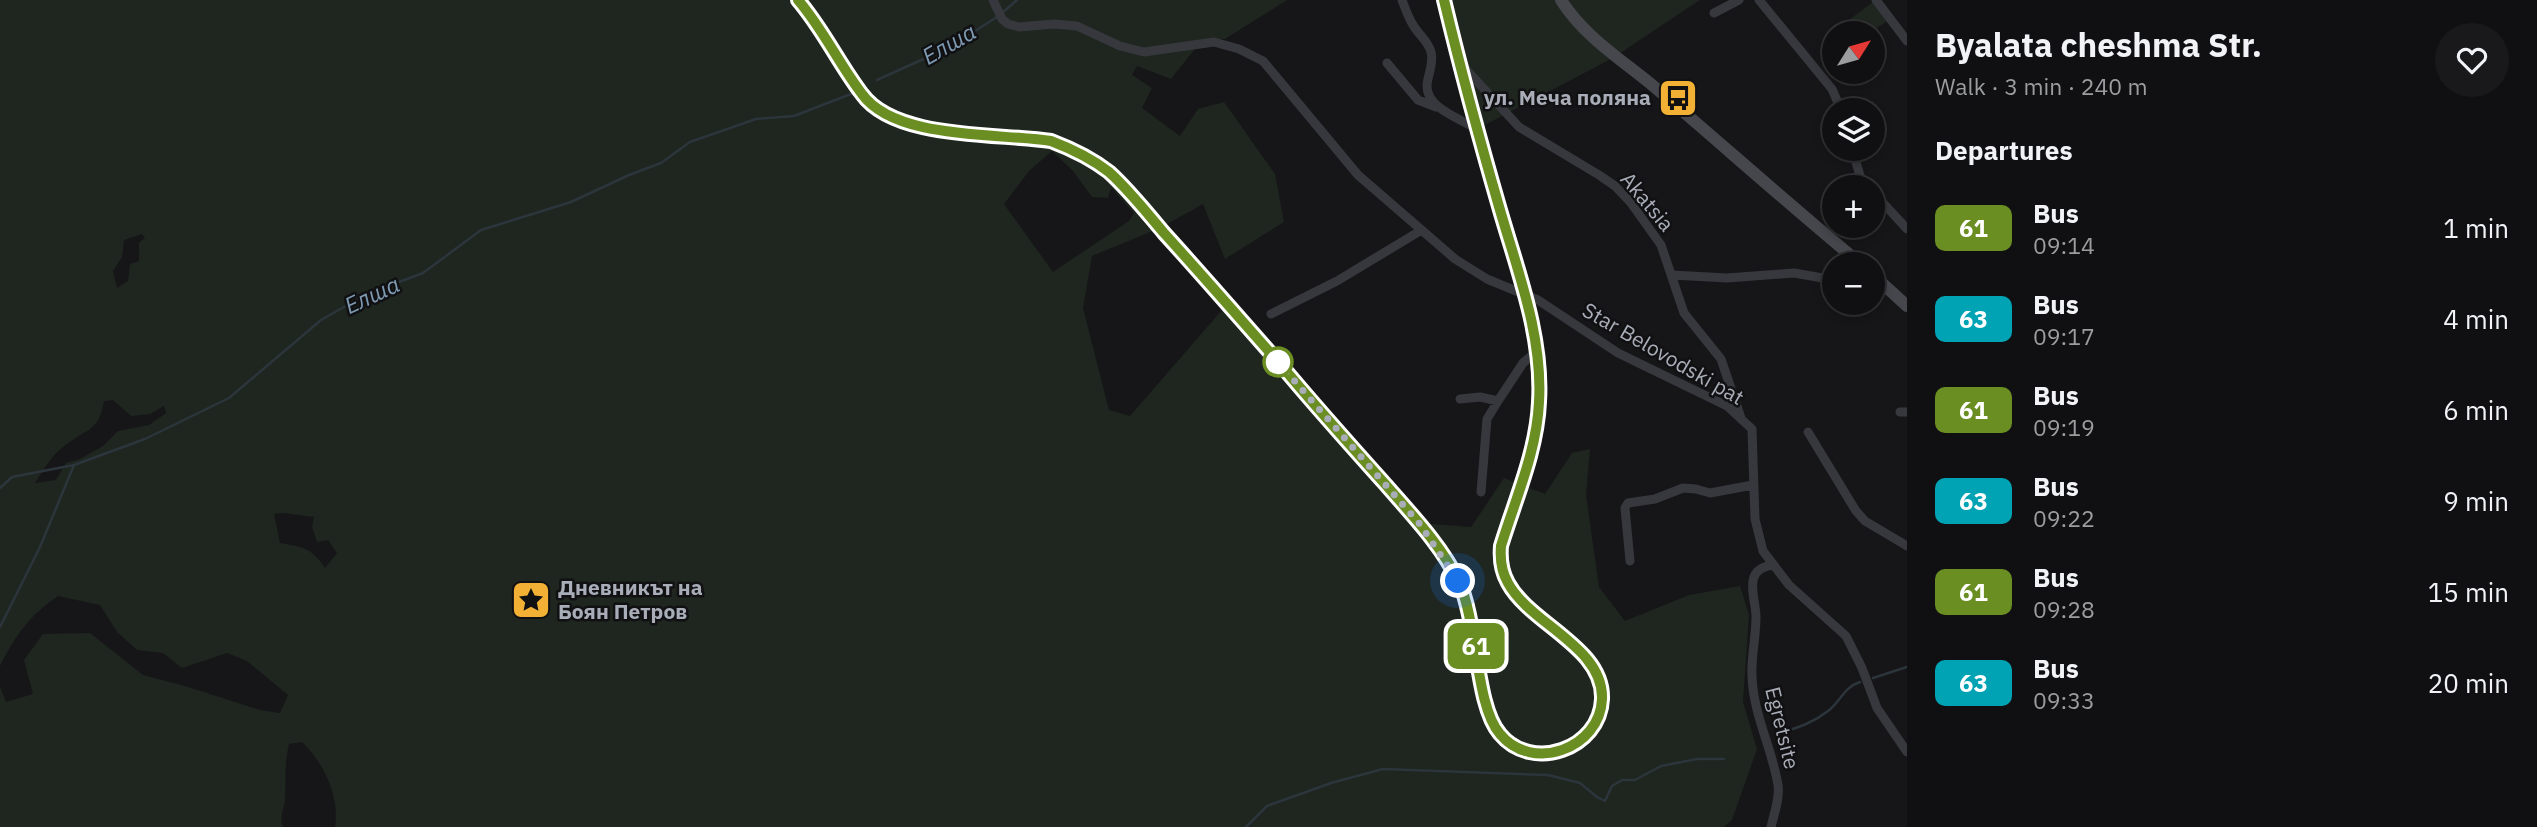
<!DOCTYPE html>
<meta charset="utf-8">
<style>
body{margin:0;font-family:"IBM Plex Sans",sans-serif;background:#19191b;color:#f1f3f6;height:100vh;display:flex;flex-direction:column;font-size:26px;white-space:nowrap}
*{box-sizing:border-box;margin:0}
p{font-size:23px;color:#9c9d9f}
.icon{flex:none;width:38px;height:38px;fill:none;stroke:currentColor;stroke-width:2;stroke-linecap:round;stroke-linejoin:round}
.map{position:relative;flex:1;overflow:hidden}
.sheet{display:flex;flex-direction:column;background:#101012;width:630px}
.sheet>*{flex:none}
.badge{padding:0 14px;border-radius:10px;font-size:24px;line-height:46px}
.needle{width:46px;rotate:53deg}
.fabs{position:absolute;left:1822px;top:21px;display:grid;gap:14px}
.fabs a{display:grid;place-items:center;width:63px;height:63px;border-radius:50%;background:#101012;box-shadow:0 4px 10px #0003,0 0 0 2px #303032;font-size:35px}
.you{position:absolute;width:35px;height:35px;margin:-18px;border:5px solid #fff;border-radius:50%;background:#1a73e8;box-shadow:0 0 0 10px #1a73e833}
.map>.badge{position:absolute;translate:-50% -50%;box-shadow:0 0 0 4px #fff}
h2{padding:0 28px;font-size:26px;line-height:63px}
.round{display:grid;place-items:center;flex:none;width:74px;height:74px;border-radius:37px;background:#19191b}
.overview{display:flex;align-items:center;justify-content:space-between;height:119px;padding:0 28px}
h1{font-size:33px;font-weight:700;line-height:52px}
ul{padding:0;list-style:none}
li{display:flex;align-items:center;gap:21px;height:91px;padding:0 28px}
li div{flex:1}
li b{display:block;font-size:26px}
li em{font-style:normal}
li .badge{min-width:77px;font-weight:700;text-align:center}
main{display:flex;flex:1;min-height:0}
.map>svg:first-child{display:block}
.green{fill:#1e261f;fill-rule:evenodd}
.lines{fill:none;stroke-linecap:round;stroke-linejoin:round}
.stream{stroke:#2c353c;stroke-width:2.5}
.street{stroke:#37383d;stroke-width:9}
.secondary{stroke:#45474d;stroke-width:12}
.line-casing{stroke:#fff;stroke-width:16}
.line{stroke:#6b8e23;stroke-width:10}
.walk{stroke:#a8adb8;stroke-width:7;stroke-dasharray:0 12.6}
.stop-dot{fill:#fff;stroke:#6b8e23;stroke-width:3.5}
.labels{text-anchor:middle;stroke-width:5;stroke-linejoin:round;paint-order:stroke}
.poi-label{font-size:21px;font-weight:bold;fill:#a8adb8;stroke:#111113;text-anchor:end}
.street-label{font-size:21px;fill:#a8adb8;stroke:#111113}
.water-label{font-size:23px;font-style:italic;fill:#7f9bb3;stroke:#111113}
</style>
<main>
<div class="map">
<svg width="1907" height="827" viewBox="0 0 1907 827">
<rect width="100%" height="100%" fill="#161618"/>
<path class="green" d="M0 0H1287L1225 39 1202 40 1171 79 1137 66 1132 75 1152 88 1142 108 1180 136 1198 109 1224 102 1275 174 1284 222 1225 259 1203 204 1160 228 1092 256 1083 308 1109 410 1130 416 1222 310 1248 326 1419 523 1471 527 1504 478 1545 494 1572 453 1590 449 1586 495 1599 587 1625 621 1689 595 1740 586 1749 615 1743 702 1757 749 1732 820 1724 827H335C340 797 324 763 302 742L289 744C284 766 286 778 285 800 284 810 279 816 283 827H0V687L6 702 33 694 24 660 43 634 90 633 143 675 185 686 260 710 280 713 288 695 247 661 227 653 182 668 163 653 137 650 117 632 100 605 58 596C30 615 15 636 0 666ZM1052 151 1073 171 1092 197 1108 198 1111 187 1134 213 1129 221 1053 272 1004 204 1029 171ZM142 234 145 238 139 243V261L130 264 128 281 117 288 113 271 122 257 124 240ZM113 400 131 416 150 414 164 406 166 413 149 425 118 431 103 446 80 459 66 463 56 480 35 483C42 472 51 456 62 448 84 428 98 435 104 401ZM283 513 314 517 312 527 317 542 328 540 337 553 325 568C312 548 303 547 280 543L274 514Z
M1443 0H1700L1613 58 1477 129Z
M1873 2 1887 21 1870 33H1849L1842 25Z"/>
<g class="lines">
<path class="stream" d="M1002 13 1017 0
M877 80 950 47 997 17
M0 488 12 477 74 465
M0 627 40 547 74 465 145 439 229 398 321 320 367 294 423 273 481 230 571 202 629 175 661 163 690 142 756 119 794 116 851 94
M1873 678 1907 667
M1783 732C1800 727 1814 722 1828 711 1840 702 1844 687 1860 682
M1246 827 1267 806 1331 783 1383 769 1548 775 1580 783 1597 797 1605 801 1612 786 1622 780H1635L1661 766 1697 759H1724"/>
<path class="street" d="M993 0 1002 19 1008 24 1019 27 1054 24 1077 26 1120 46 1144 52 1214 42 1239 49 1263 61 1358 175 1455 259 1487 279 1538 300 1618 353 1727 406 1752 429 1755 519 1763 551 1789 585 1846 636 1862 668 1877 708 1907 752
M1402 0C1405 8 1408 17 1413 25 1419 35 1428 41 1431 52 1434 63 1428 74 1427 85 1426 108 1459 118 1477 129
M1759 0 1832 89 1841 110
M1876 0 1907 41
M1714 13 1739 0
M1387 63 1418 100 1436 107
M1462 65 1519 127 1599 175 1615 186 1631 203 1661 245 1684 313 1721 359 1741 418
M1852 149 1861 179 1869 187
M1872 191 1907 229
M1672 275 1727 278 1794 273 1834 280
M1271 314 1337 281 1420 231
M1460 399 1480 397 1498 401 1523 363 1537 351
M1900 412H1907
M1808 432 1856 511 1865 521 1907 546
M1481 492 1487 419 1498 401
M1630 561 1625 508 1628 503 1655 499 1683 488 1696 489 1710 493 1753 485
M1771 827C1774 814 1780 798 1778 785 1772 748 1753 714 1752 676 1751 657 1756 637 1756 617 1756 598 1741 569 1773 565"/>
<path class="secondary" d="M798 0C823 29 839 64 862 94 896 140 998 133 1051 141 1072 149 1091 158 1109 172 1129 190 1147 213 1165 233 1204 277 1242 321 1281 365 1315 406 1351 445 1386 485 1412 515 1442 546 1459 582 1464 594 1470 610 1472 623 1479 655 1479 710 1500 734 1532 773 1599 749 1602 699 1604 647 1531 624 1508 583 1501 571 1500 559 1501 546 1515 500 1536 451 1539 402 1543 339 1519 276 1502 216 1481 144 1461 72 1443 0
M1561 0C1585 38 1624 61 1658 90 1726 148 1792 207 1861 264
M1872 274 1907 306"/>
</g>
<g class="lines">
<g class="line-casing">
<path id="line" d="M798 0C823 29 839 64 862 94 895 140 998 133 1051 141 1072 149 1091 158 1109 172 1129 190 1147 213 1164 233 1204 277 1242 321 1281 365 1315 406 1351 446 1386 485 1412 515 1442 546 1459 582 1478 623 1475 705 1500 734 1532 773 1600 749 1602 699 1604 647 1530 624 1508 583 1501 571 1500 558 1501 546 1515 500 1537 451 1539 402 1543 337 1518 272 1500 210 1480 141 1461 71 1444 0"/>
</g>
<use href="#line" class="line"/>
<path class="walk" d="M1278 362 1419 523 1458 581"/>
</g>
<defs>
<g id="bus-square" transform="scale(2.0125)"><rect x="-9" y="-9" width="18" height="18" rx="4" fill="#f2b134" stroke="#111113"/><path d="M-5-6H5V4H4V6H2V4H-2V6H-4V4H-5ZM-3.5-4V0h7V-4ZM-3.5 1.2v1.5H-2V1.2ZM2 1.2v1.5H3.5V1.2Z" fill="#111"/></g>
<g id="sight-square" transform="scale(2.0125)"><rect x="-9" y="-9" width="18" height="18" rx="4" fill="#f2b134" stroke="#111113"/><path d="M0-6L1.8-2.2L6-1.7L2.9 1.2L3.7 5.4L0 3.3L-3.7 5.4L-2.9 1.2L-6-1.7L-1.8-2.2Z" fill="#111"/></g>
</defs>
<g fill-rule="evenodd">
<use href="#bus-square" x="1678" y="98"/>
<use href="#sight-square" x="531" y="600"/>
</g>
<circle class="stop-dot" cx="1278" cy="362" r="14"/>
<g class="labels">
<g class="poi-label">
<text x="1651" y="105">ул. Меча поляна</text>
<text x="558" y="595" text-anchor="start">Дневникът на<tspan x="558" dy="24">Боян Петров</tspan></text>
</g>
<g class="street-label">
<text transform="translate(1647 202) rotate(50)" y="7">Akatsia</text>
<text transform="translate(1663 354) rotate(30)" y="7">Star Belovodski pat</text>
<text transform="translate(1782 728) rotate(76)" y="7">Egretsite</text>
</g>
<g class="water-label">
<text transform="translate(949 44) rotate(-30)" y="8">Елша</text>
<text transform="translate(372 295) rotate(-25)" y="8">Елша</text>
</g>
</g>
</svg>
<div class="fabs">
<a><svg class="needle" viewBox="-14 -14 28 28"><path d="M0-13l5 13h-10z" fill="#e53935"/><path d="M0 13l5-13h-10z" fill="#9c9d9f"/></svg></a>
<a><svg class="icon" aria-label="layers" viewBox="0 0 24 24"><path d="M12 4l9 5-9 5-9-5zM3 14l9 5 9-5"/></svg></a>
<a>+</a>
<a>−</a>
</div>
<div class="you" style="left:1458px;top:581px"></div>
<b class="badge" style="left:1476px;top:646px;background:#6b8e23;color:#fff">61</b>
</div>
<section class="sheet">
<div class="overview"><div><h1>Byalata cheshma Str.</h1><p>Walk · 3 min · 240 m</p></div><a class="round"><svg class="icon" aria-label="heart" viewBox="0 0 24 24"><path d="M12 20l-8-8c-3-5 5-10 8-4 3-6 11-1 8 4z"/></svg></a></div>
<h2>Departures</h2>
<ul>
<li><span class="badge" style="background:#6b8e23;color:#fff">61</span><div><b>Bus</b><p>09:14</p></div><em>1 min</em></li>
<li><span class="badge" style="background:#00a3b4;color:#fff">63</span><div><b>Bus</b><p>09:17</p></div><em>4 min</em></li>
<li><span class="badge" style="background:#6b8e23;color:#fff">61</span><div><b>Bus</b><p>09:19</p></div><em>6 min</em></li>
<li><span class="badge" style="background:#00a3b4;color:#fff">63</span><div><b>Bus</b><p>09:22</p></div><em>9 min</em></li>
<li><span class="badge" style="background:#6b8e23;color:#fff">61</span><div><b>Bus</b><p>09:28</p></div><em>15 min</em></li>
<li><span class="badge" style="background:#00a3b4;color:#fff">63</span><div><b>Bus</b><p>09:33</p></div><em>20 min</em></li>
</ul>
</section>
</main>
